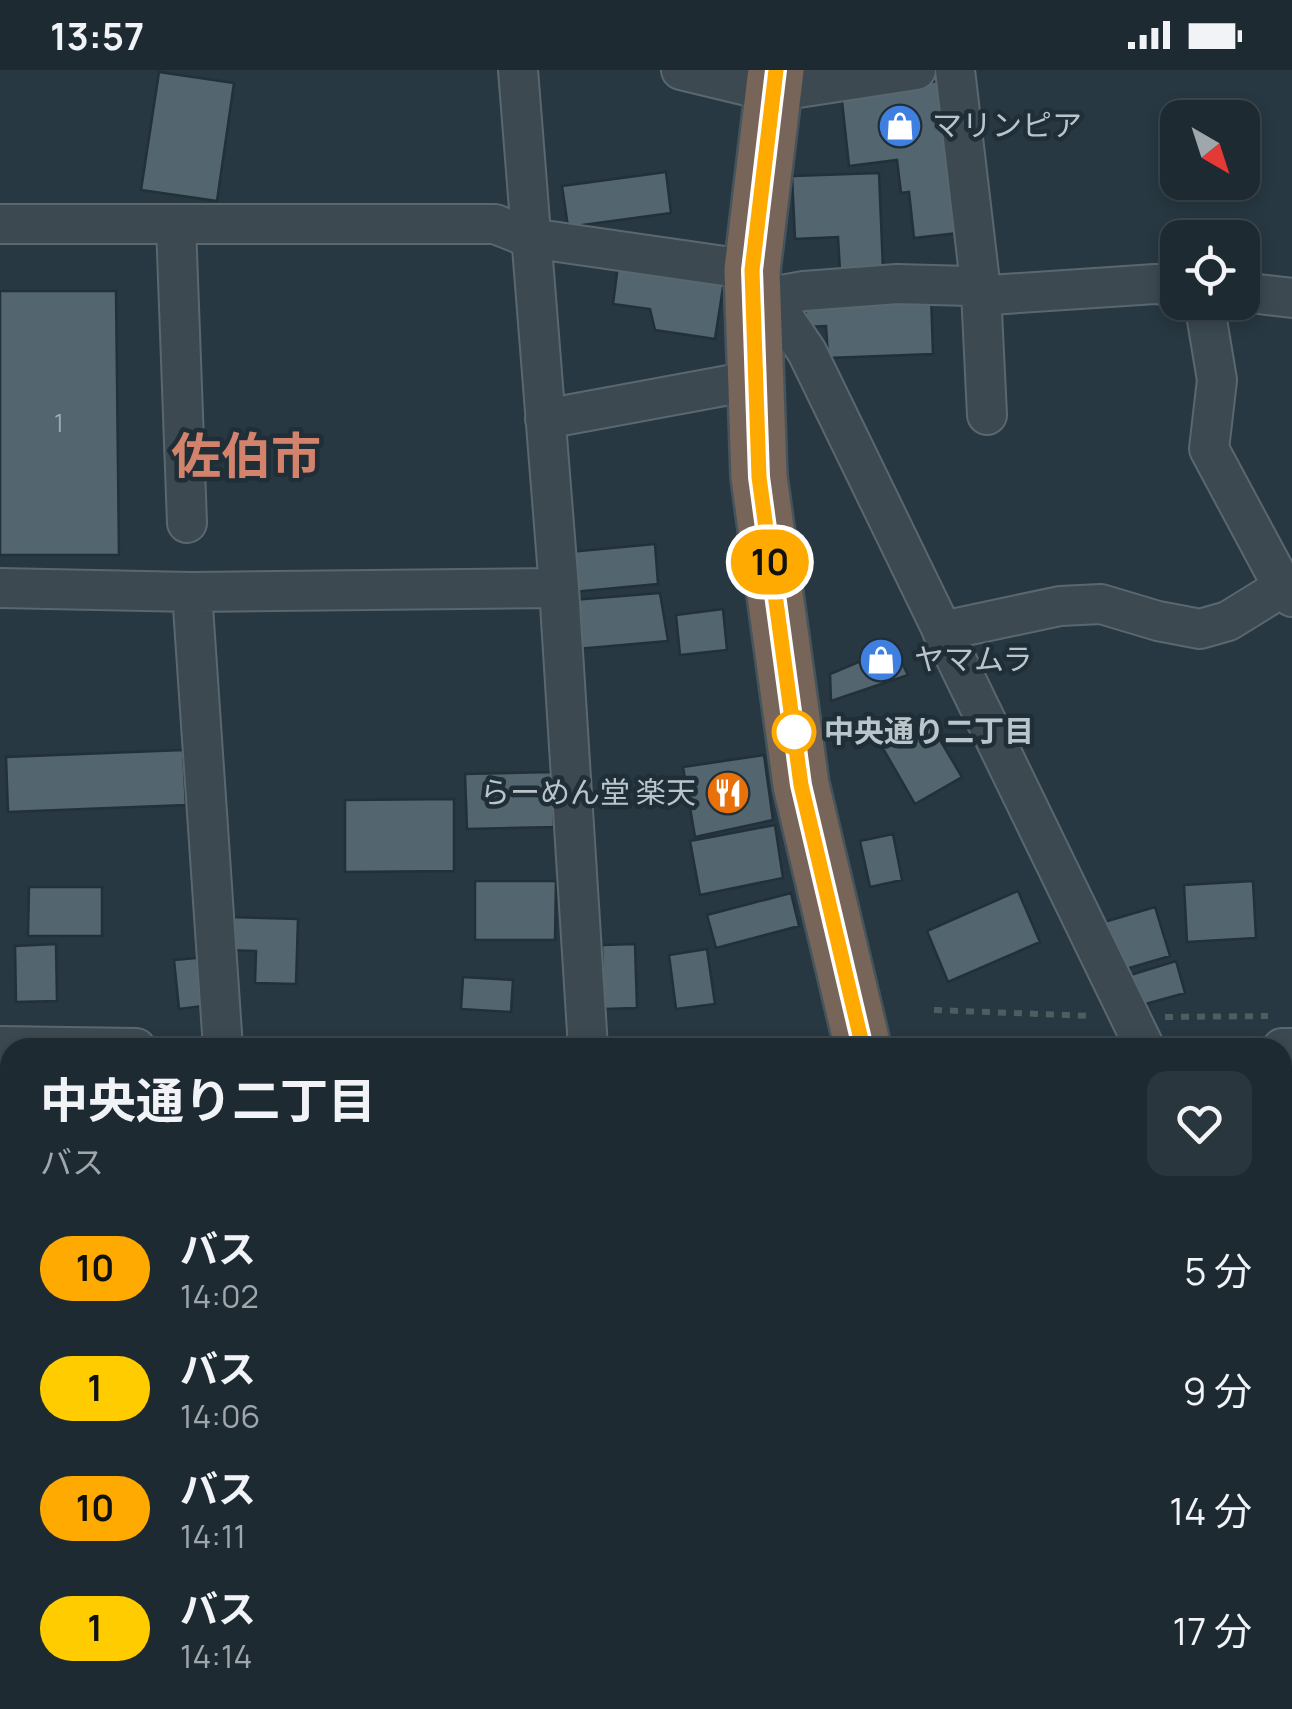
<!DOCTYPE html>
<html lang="ja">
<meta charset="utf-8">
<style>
body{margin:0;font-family:Manrope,"Noto Sans JP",sans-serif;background:#2a363e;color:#f1f3f6;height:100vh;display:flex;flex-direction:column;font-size:38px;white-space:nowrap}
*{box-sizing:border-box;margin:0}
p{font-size:32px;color:#a0a7ac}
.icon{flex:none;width:55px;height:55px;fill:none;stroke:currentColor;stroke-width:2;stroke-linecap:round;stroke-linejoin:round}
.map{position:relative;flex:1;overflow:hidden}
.panel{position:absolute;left:0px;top:968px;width:1292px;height:672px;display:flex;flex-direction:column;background:#1d2a32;border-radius:30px 30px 0 0;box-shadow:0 5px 15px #0003,0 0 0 2px #3b464d}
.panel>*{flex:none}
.badge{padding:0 20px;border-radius:32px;font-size:35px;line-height:65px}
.needle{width:65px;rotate:141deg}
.fabs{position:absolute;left:1160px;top:30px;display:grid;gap:20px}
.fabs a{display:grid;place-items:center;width:100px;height:100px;border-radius:20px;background:#1d2a32;box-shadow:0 5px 15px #0003,0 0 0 2px #3b464d;font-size:50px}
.map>.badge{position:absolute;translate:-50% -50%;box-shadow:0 0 0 5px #fff}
.round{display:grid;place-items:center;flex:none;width:105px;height:105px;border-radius:20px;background:#2a363e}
.summary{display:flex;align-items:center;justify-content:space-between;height:170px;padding:0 40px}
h1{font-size:48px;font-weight:700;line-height:75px}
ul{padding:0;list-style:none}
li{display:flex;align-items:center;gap:30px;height:120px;padding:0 40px}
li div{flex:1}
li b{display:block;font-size:38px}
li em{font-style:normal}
li .badge{min-width:110px;font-weight:700;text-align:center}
.status{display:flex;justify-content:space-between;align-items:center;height:70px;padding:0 50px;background:#1d2a32;direction:ltr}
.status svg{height:28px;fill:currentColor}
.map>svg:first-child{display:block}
.building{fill:#53656e;stroke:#223039;stroke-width:2.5}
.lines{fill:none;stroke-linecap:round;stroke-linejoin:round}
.minor-casing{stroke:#5a676f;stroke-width:42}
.highway-casing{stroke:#46545c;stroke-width:60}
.path{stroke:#4a605e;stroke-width:6;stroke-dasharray:8 8;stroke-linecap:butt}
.minor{stroke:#3c4951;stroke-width:38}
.highway{stroke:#776559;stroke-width:55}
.line-casing{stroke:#fff;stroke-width:22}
.line{stroke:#fa0;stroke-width:15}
.stop-dot{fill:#fff;stroke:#fa0;stroke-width:5}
.labels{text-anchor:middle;stroke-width:9;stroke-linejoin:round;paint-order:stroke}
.number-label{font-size:25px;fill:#a0acb4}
.poi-label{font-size:30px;fill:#b9c4cb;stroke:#202e37;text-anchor:start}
.stop-label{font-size:30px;font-weight:bold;fill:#b9c4cb;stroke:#202e37;text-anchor:start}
.town-label{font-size:50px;font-weight:bold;fill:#d3836c;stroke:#202e37}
</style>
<div class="status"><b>13:57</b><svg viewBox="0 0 49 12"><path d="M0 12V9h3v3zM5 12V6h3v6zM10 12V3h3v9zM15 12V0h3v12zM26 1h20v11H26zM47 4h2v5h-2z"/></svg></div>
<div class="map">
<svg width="1292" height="1639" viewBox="0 0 1292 1639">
<rect width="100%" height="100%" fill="#273842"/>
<path class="building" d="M159 2 234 13 217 131 141 120Z
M949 10 967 162 914 168 909 122 901 123 897 90 849 96 841 22Z
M666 102 671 143 568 157 562 116Z
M879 103 883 199 840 201 838 167 795 169 792 106Z
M618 195 724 211 715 269 655 260 650 239 613 234Z
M0 221H116L119 485H0Z
M931 224 933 284 828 288 826 256 806 257 805 229Z
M655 474 658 514 573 522 569 482Z
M660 523 668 571 577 579 572 530Z
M723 539 727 580 680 585 676 545Z
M894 577 908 605 831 631 830 604Z
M927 648 962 707 915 734 881 675Z
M183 680 186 735 8 742 6 687Z
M764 685 773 750 695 767 683 697Z
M553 702 554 757 467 759 465 704Z
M454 729V801L345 802V730Z
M775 755 783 808 700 825 690 771Z
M893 764 902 810 870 817 860 771Z
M475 811H556L555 870H475Z
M1253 811 1256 868 1187 872 1184 815Z
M29 817H102V866H28Z
M1018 821 1040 872 948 912 927 861Z
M791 823 799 856 716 878 707 845Z
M1155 837 1170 886 1119 901 1104 852Z
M227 847 298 849 296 914 255 913 256 881 226 880Z
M56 874 57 931 16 932 15 876Z
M635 874 637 938 603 939 602 875Z
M707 879 715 934 676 939 669 885Z
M207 887 211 935 179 939 174 890Z
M1176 891 1185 923 1142 935 1124 907Z
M463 907 513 910 511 942 461 939Z
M0 1328 9 1361 0 1364Z
M10 1526V1576L0 1579V1529Z
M21 1630H296L299 1639H15L12 1633Z
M936 1630H1000L1003 1639H939Z"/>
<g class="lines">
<g class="minor-casing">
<path id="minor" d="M518 0 559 518 588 978
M681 0 772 22 916 0
M955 0 981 221 987 345
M0 154H495L530 168 752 200 807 282 1145 978
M176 155 187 453
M1242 222 1292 228
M770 227 804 221 897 214 969 216 990 225 1155 214 1178 216
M1204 232 1217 310 1209 379 1283 517 1292 527
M545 349 756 310
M0 518 192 522 559 518
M192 522 223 978
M942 561 1060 536 1101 534 1158 551 1200 559 1228 551 1283 517
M0 976 136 978
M1282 978H1292
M0 1079 10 1275
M1282 1508H1292
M369 1630 372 1639
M729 1630 732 1639
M1215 1630V1639
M534 1639 561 1630"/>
</g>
<g class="highway-casing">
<path id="highway" d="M776 0 752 200 759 407 801 715 863 978
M1068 1630 1071 1639"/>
</g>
<path class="path" d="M934 940 1093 946
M1165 947 1268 946"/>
<use href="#minor" class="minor"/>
<use href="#highway" class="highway"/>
</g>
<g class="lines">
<g class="line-casing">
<path id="line" d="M776 0 752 200 759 407 801 715 863 978"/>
</g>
<use href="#line" class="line"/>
</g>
<defs>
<g id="shop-disc" transform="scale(2.25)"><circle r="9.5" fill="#3f7fe0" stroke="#202e37"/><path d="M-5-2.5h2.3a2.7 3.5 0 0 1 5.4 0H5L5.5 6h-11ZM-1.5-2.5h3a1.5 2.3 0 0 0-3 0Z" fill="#fff"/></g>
<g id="restaurant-disc" transform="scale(2.25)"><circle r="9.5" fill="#e8710a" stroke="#202e37"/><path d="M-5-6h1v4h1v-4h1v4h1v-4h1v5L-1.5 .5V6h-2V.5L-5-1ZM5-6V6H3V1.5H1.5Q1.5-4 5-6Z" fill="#fff"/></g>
</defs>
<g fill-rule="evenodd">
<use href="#shop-disc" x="900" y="56"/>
<use href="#shop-disc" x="881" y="590"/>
<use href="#restaurant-disc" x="728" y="723"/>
</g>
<circle class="stop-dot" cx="794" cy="662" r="20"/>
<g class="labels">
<g class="number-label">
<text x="59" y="362">1</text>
</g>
<g class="poi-label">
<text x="932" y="66">マリンピア</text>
<text x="914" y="600">ヤマムラ</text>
<text x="696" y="733" text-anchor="end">らーめん堂 楽天</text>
</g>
<g class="stop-label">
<text x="824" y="672">中央通り二丁目</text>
</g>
<g class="town-label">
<text x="246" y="404">佐伯市</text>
</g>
</g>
</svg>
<div class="fabs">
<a><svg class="needle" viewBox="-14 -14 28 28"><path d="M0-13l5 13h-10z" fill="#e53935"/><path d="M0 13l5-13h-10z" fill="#a0a7ac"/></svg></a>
<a><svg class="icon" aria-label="locate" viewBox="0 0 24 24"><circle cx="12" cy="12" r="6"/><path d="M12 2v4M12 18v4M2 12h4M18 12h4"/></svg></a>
</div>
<b class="badge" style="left:770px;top:492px;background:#fa0;color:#111">10</b>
<section class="panel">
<div class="summary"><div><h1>中央通り二丁目</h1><p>バス</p></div><a class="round"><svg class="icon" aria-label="heart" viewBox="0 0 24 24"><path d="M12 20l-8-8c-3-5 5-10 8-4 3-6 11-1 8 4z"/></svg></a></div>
<ul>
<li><span class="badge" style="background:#fa0;color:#111">10</span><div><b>バス</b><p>14:02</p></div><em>5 分</em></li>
<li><span class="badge" style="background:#fc0;color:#111">1</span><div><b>バス</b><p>14:06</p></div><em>9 分</em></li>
<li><span class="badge" style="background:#fa0;color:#111">10</span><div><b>バス</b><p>14:11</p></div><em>14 分</em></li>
<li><span class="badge" style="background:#fc0;color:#111">1</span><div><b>バス</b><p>14:14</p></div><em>17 分</em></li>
</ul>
</section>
</div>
